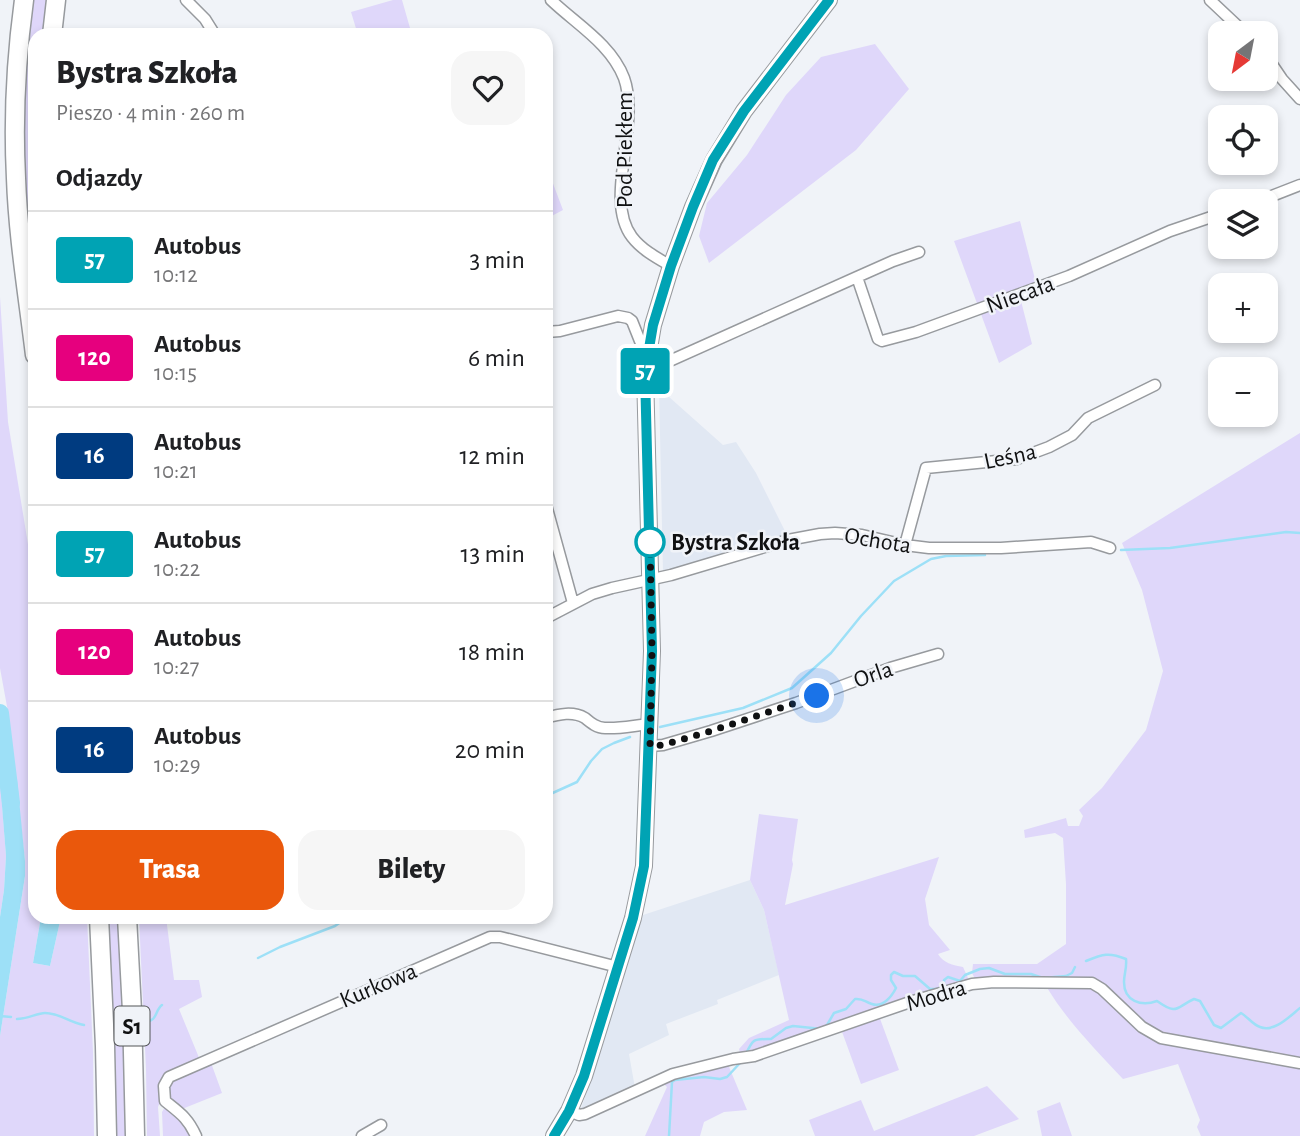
<!DOCTYPE html>
<html lang="pl">
<meta charset="utf-8">
<style>
body{margin:0;font-family:"Alegreya Sans",sans-serif;background:#f6f6f6;color:#202124;height:100vh;display:flex;flex-direction:column;font-size:26px;white-space:nowrap}
*{box-sizing:border-box;margin:0}
p{font-size:23px;color:#757577}
.icon{flex:none;width:38px;height:38px;fill:none;stroke:currentColor;stroke-width:2;stroke-linecap:round;stroke-linejoin:round}
.map{position:relative;flex:1;overflow:hidden}
.drawer{position:absolute;left:28px;top:28px;width:525px;height:896px;display:flex;flex-direction:column;background:#fff;border-radius:21px;box-shadow:0 4px 10px #0003}
.drawer>*{flex:none}
.badge{padding:0 14px;border-radius:5px;font-size:24px;line-height:46px}
.needle{width:46px;rotate:212deg}
.buttons{position:absolute;left:1208px;top:21px;display:grid;gap:14px}
.buttons a{display:grid;place-items:center;width:70px;height:70px;border-radius:14px;background:#fff;box-shadow:0 4px 10px #0003;font-size:35px}
.you{position:absolute;width:35px;height:35px;margin:-18px;border:5px solid #fff;border-radius:50%;background:#1a73e8;box-shadow:0 0 0 10px #1a73e833}
.map>.badge{position:absolute;translate:-50% -50%;box-shadow:0 0 0 4px #fff}
h2{padding:0 28px;font-size:26px;line-height:63px}
.round{display:grid;place-items:center;flex:none;width:74px;height:74px;border-radius:21px;background:#f6f6f6}
.overview{display:flex;align-items:center;justify-content:space-between;height:119px;padding:0 28px}
h1{font-size:33px;font-weight:800;line-height:52px}
.action{display:flex;gap:14px;margin-top:auto;padding:14px 28px}
.action a{flex:1;height:80px;border-radius:21px;background:#ea580c;color:#fff;font-size:28px;font-weight:800;line-height:80px;text-align:center}
.action a+a{background:#f6f6f6;color:#202124}
ul{padding:0;list-style:none}
li{display:flex;align-items:center;gap:21px;height:98px;padding:0 28px;border-top:2px solid #e0e0e0}
li div{flex:1}
li b{display:block;font-size:26px}
li em{font-style:normal}
li .badge{min-width:77px;font-weight:700;text-align:center}
.map>svg:first-child{display:block}
.built{fill:#e1e8f3}
.green{fill:#dfd7fa}
.water{fill:#9de0f7}
.lines{fill:none;stroke-linecap:round;stroke-linejoin:round}
.stream{stroke:#9de0f7;stroke-width:2.5}
.river{stroke:#9de0f7;stroke-width:18}
.minor-casing{stroke:#979a9e;stroke-width:13}
.secondary-casing{stroke:#979a9e;stroke-width:18}
.motorway-casing{stroke:#979a9e;stroke-width:21}
.minor{stroke:#fff;stroke-width:10}
.secondary{stroke:#fff;stroke-width:14}
.motorway{stroke:#fff;stroke-width:18}
.line-casing{stroke:#fff;stroke-width:16}
.line{stroke:#00a3b4;stroke-width:10}
.walk{stroke:#101112;stroke-width:7;stroke-dasharray:0 12.6}
.stop-dot{fill:#fff;stroke:#00a3b4;stroke-width:3.5}
.labels{text-anchor:middle;stroke-width:5;stroke-linejoin:round;paint-order:stroke}
.shield{fill:#f0f3f8;stroke:#535557;stroke-width:2}
.shield-label{font-size:23px;font-weight:bold;fill:#101112}
.street-label{font-size:24px;fill:#101112;stroke:#f0f3f8}
.stop-label{font-size:24px;font-weight:bold;fill:#101112;stroke:#f0f3f8;text-anchor:start}
</style>
<div class="map">
<svg width="1300" height="1136" viewBox="0 0 1300 1136">
<rect width="100%" height="100%" fill="#f0f3f8"/>
<path class="built" d="M659 388 723 445 736 442 756 473 787 535 697 563 663 572Z
M750 880 764 910 779 975 717 1000 718 1004 666 1024 669 1035 629 1054 635 1088 586 1111 581 1109 643 915Z"/>
<path class="green" d="M31 0H49L45 35H35V308L28 243 22 122Z
M393 0H402L412 35H358L351 12Z
M875 44 909 89 856 150 709 263 699 236 707 203 747 155 786 95 821 57Z
M546 165 563 210 546 219Z
M1020 221 1036 283 1020 297 1032 344 999 363 954 241Z
M0 297 8 422 35 587V917H41L33 963 50 966 61 917H87L93 1052 94 1136H0V1036L25 876V861L8 712 0 668Z
M1300 433V1061L1223 1048 1151 1031 1100 983 976 981 972 973 973 964H1037L1066 944V884L1063 838 1055 833 1025 838 1024 830 1066 818 1068 826H1079L1083 816 1079 810 1102 788 1146 730 1163 671 1142 590 1122 543Z
M0 778 6 856 4 890 0 917Z
M759 814 798 819 792 860 793 864 785 905 939 857 925 899 929 925 950 950 938 954C943 963 953 965 963 967L968 978 965 983 741 1056 739 1049 749 1038 789 1020 764 910 750 880Z
M105 917H121L128 1136H113Z
M139 917H166L174 980H199L202 997 179 1009 200 1060 172 1071 158 1107 160 1136H147L146 1069Z
M1046 986H1092L1140 1029 1300 1066V1136H1201L1197 1127 1200 1120 1178 1064 1123 1079C1095 1049 1067 1021 1046 986Z
M879 1016 899 1070 861 1084 841 1029Z
M210 1060 222 1093 182 1109 169 1099 168 1086 170 1081Z
M727 1062 747 1110 724 1112 704 1122 700 1136H645L667 1087 662 1082Z
M987 1086 1019 1119 974 1136H815L809 1120 861 1100 874 1131Z
M1060 1102 1072 1136H1042L1037 1111Z
M165 1107 181 1117 193 1136H163L162 1112Z"/>
<path class="water" d="M17 779 25 861V876L0 1036V917L4 890 6 856 0 781Z
M41 917H61L50 966 33 963Z"/>
<g class="lines">
<path class="stream" d="M1121 550 1170 548 1286 532 1300 533
M660 727 743 708 792 688 831 653 861 616 894 581 931 559 946 556 985 555
M546 796 577 782 591 761 602 749 614 743 630 737
M258 958 280 947 335 926 348 917
M1086 961C1103 954 1109 952 1126 959 1127 968 1124 974 1124 982 1124 1001 1141 1007 1157 1001 1178 1016 1176 1007 1194 999L1200 1001 1214 1025 1221 1028 1241 1013C1248 1017 1253 1025 1260 1027 1274 1033 1290 1016 1300 1008
M0 1016 11 1017
M17 1019C28 1019 37 1013 45 1013 60 1013 70 1023 84 1025
M146 1021C157 1022 155 1010 162 1005
M746 1054C753 1038 754 1039 771 1039L786 1028 793 1026 822 1029 827 1025 834 1013 846 1009 855 999C863 998 865 1002 872 1004 883 1008 892 996 896 988L891 980V975L894 972 903 976H915L930 989H939L944 986V980L948 977 960 981 965 975 980 969 989 968 1005 974H1031L1043 978 1066 976 1072 973 1075 967
M669 1136 672 1082 675 1080 704 1077 720 1079 727 1077 740 1063"/>
<path class="river" d="M0 713 11 803"/>
<g class="minor-casing">
<path id="minor" d="M186 0 205 19 215 35
M551 0C576 24 611 44 624 78 641 125 603 199 632 237 642 250 657 258 671 266
M1210 0 1245 33
M1265 54 1282 79 1300 99
M1259 201 1300 185
M857 277 893 261 919 252
M546 332 560 331 618 316 628 318 632 321 640 341 648 347
M645 372 857 277 878 339 882 341 916 332 1069 276 1170 231 1220 214
M546 505 573 603
M905 545 926 468 1017 459 1049 447 1072 435 1088 418 1155 385
M546 618 592 594 612 588 671 575 788 540 820 534 835 533 862 535 905 545 929 548H1001L1091 542 1110 548
M546 718C559 714 573 711 585 718 591 723 597 728 605 728 620 729 636 725 651 724
M650 746 663 745 711 731 796 703 890 668 938 654
M569 1111 579 1115 585 1114 673 1074 733 1059 754 1056 913 1001 972 984 994 982 1092 983 1102 989 1142 1027 1161 1038 1300 1063
M196 1136C188 1118 180 1113 165 1101L164 1086 169 1077 490 937H500L618 967
M362 1136 381 1125"/>
</g>
<g class="secondary-casing">
<path id="secondary" d="M554 1136 569 1111 584 1076 633 918 644 866 652 651 645 372 653 325 671 266 693 207 714 160 744 111 829 0"/>
</g>
<g class="motorway-casing">
<path id="motorway" d="M24 0C16 59 13 119 16 178 18 237 28 296 35 355
M52 35 56 0
M99 917 105 1046 107 1136
M127 917 132 1011 135 1136"/>
</g>
<use href="#minor" class="minor"/>
<use href="#secondary" class="secondary"/>
<use href="#motorway" class="motorway"/>
</g>
<g class="lines">
<g class="line-casing">
<path id="line" d="M554 1136 569 1111 584 1076 633 918 644 866 652 651 645 372 653 325 671 266 693 207 713 160 744 111 829 0"/>
</g>
<use href="#line" class="line"/>
<path class="walk" d="M650 542 652 651 650 746 663 745 711 731 817 696"/>
</g>
<circle class="stop-dot" cx="650" cy="542" r="14"/>
<g class="labels">
<rect class="shield" x="114.5" y="1006.5" width="35" height="39" rx="5"/>
<g class="shield-label">
<text x="132" y="1034">S1</text>
</g>
<g class="street-label">
<text transform="translate(624 150) rotate(-90)" y="8">Pod Piekłem</text>
<text transform="translate(1020 294) rotate(-20)" y="8">Niecała</text>
<text transform="translate(1010 456) rotate(-12)" y="8">Leśna</text>
<text transform="translate(878 540) rotate(9)" y="8">Ochota</text>
<text transform="translate(873 674) rotate(-19)" y="8">Orla</text>
<text transform="translate(378 985) rotate(-23)" y="8">Kurkowa</text>
<text transform="translate(936 995) rotate(-17)" y="8">Modra</text>
</g>
<g class="stop-label">
<text x="671" y="550">Bystra Szkoła</text>
</g>
</g>
</svg>
<div class="buttons">
<a><svg class="needle" viewBox="-14 -14 28 28"><path d="M0-13l5 13h-10z" fill="#e53935"/><path d="M0 13l5-13h-10z" fill="#757577"/></svg></a>
<a><svg class="icon" aria-label="locate" viewBox="0 0 24 24"><circle cx="12" cy="12" r="6"/><path d="M12 2v4M12 18v4M2 12h4M18 12h4"/></svg></a>
<a><svg class="icon" aria-label="layers" viewBox="0 0 24 24"><path d="M12 4l9 5-9 5-9-5zM3 14l9 5 9-5"/></svg></a>
<a>+</a>
<a>−</a>
</div>
<div class="you" style="left:817px;top:696px"></div>
<b class="badge" style="left:645px;top:371px;background:#00a3b4;color:#fff">57</b>
<section class="drawer">
<div class="overview"><div><h1>Bystra Szkoła</h1><p>Pieszo · 4 min · 260 m</p></div><a class="round"><svg class="icon" aria-label="heart" viewBox="0 0 24 24"><path d="M12 20l-8-8c-3-5 5-10 8-4 3-6 11-1 8 4z"/></svg></a></div>
<h2>Odjazdy</h2>
<ul>
<li><span class="badge" style="background:#00a3b4;color:#fff">57</span><div><b>Autobus</b><p>10:12</p></div><em>3 min</em></li>
<li><span class="badge" style="background:#e6007e;color:#fff">120</span><div><b>Autobus</b><p>10:15</p></div><em>6 min</em></li>
<li><span class="badge" style="background:#003b80;color:#fff">16</span><div><b>Autobus</b><p>10:21</p></div><em>12 min</em></li>
<li><span class="badge" style="background:#00a3b4;color:#fff">57</span><div><b>Autobus</b><p>10:22</p></div><em>13 min</em></li>
<li><span class="badge" style="background:#e6007e;color:#fff">120</span><div><b>Autobus</b><p>10:27</p></div><em>18 min</em></li>
<li><span class="badge" style="background:#003b80;color:#fff">16</span><div><b>Autobus</b><p>10:29</p></div><em>20 min</em></li>
</ul>
<div class="action"><a>Trasa</a><a>Bilety</a></div>
</section>
</div>
